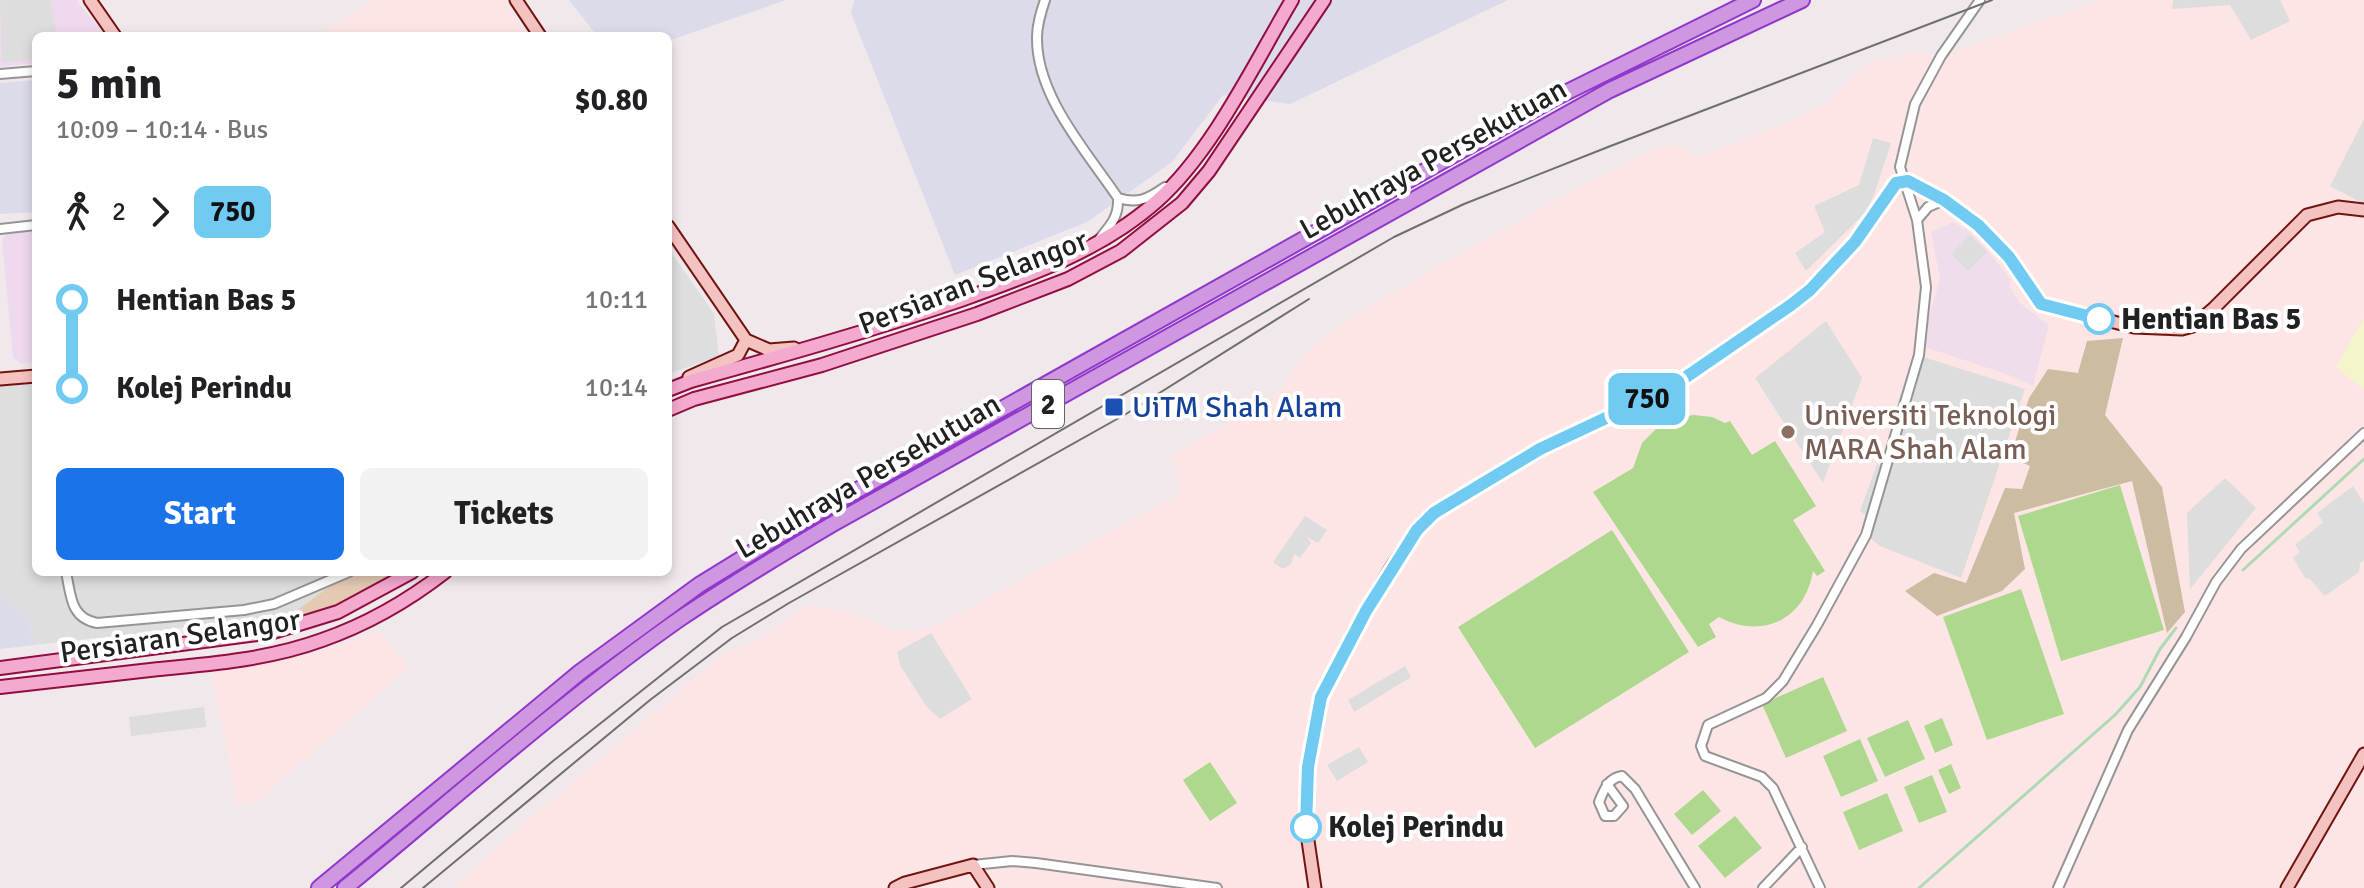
<!DOCTYPE html>
<meta charset="utf-8">
<style>
body{margin:0;font-family:Signika,sans-serif;background:#f2f2f2;color:#202124;height:100vh;display:flex;flex-direction:column;font-size:30px;white-space:nowrap}
*{box-sizing:border-box;margin:0}
p{font-size:26px;color:#757577}
.icon{flex:none;width:44px;height:44px;fill:none;stroke:currentColor;stroke-width:2;stroke-linecap:round;stroke-linejoin:round}
.map{position:relative;flex:1;overflow:hidden}
.sheet{position:absolute;left:32px;top:32px;width:640px;height:544px;display:flex;flex-direction:column;background:#fff;border-radius:12px;box-shadow:0 4px 12px #0003}
.sheet>*{flex:none}
.badge{padding:0 16px;border-radius:12px;font-size:28px;line-height:52px}
.map>.badge{position:absolute;translate:-50% -50%;box-shadow:0 0 0 4px #fff}
.legs{display:flex;align-items:center;gap:12px;height:88px;padding:0 24px;font-size:26px}
.legs p{margin-inline-start:auto}
.summary{display:flex;align-items:center;justify-content:space-between;height:136px;padding:0 24px}
h1{font-size:44px;font-weight:700;line-height:60px}
.action{display:flex;gap:16px;margin-top:auto;padding:16px 24px}
.action a{flex:1;height:92px;border-radius:12px;background:#1a73e8;color:#fff;font-size:32px;font-weight:700;line-height:92px;text-align:center}
.action a+a{background:#f2f2f2;color:#202124}
ul{padding:0 24px;list-style:none}
li{display:flex;align-items:center;gap:28px;height:88px;font-size:30px}
li i{display:grid;place-items:center;width:12px;height:100%;margin:0 10px;background:currentColor}
li i::after{content:'';width:20px;height:20px;margin:-10px;border:6px solid;border-radius:50%;background:#fff}
li p{margin-inline-start:auto}
li:first-child i{background:linear-gradient(#0000 50%,currentColor 0)}
li:last-child i{background:linear-gradient(currentColor 50%,#0000 0)}
.map>svg:first-child{display:block}
.residential{fill:#dededf}
.commercial{fill:#efd9ef}
.industrial{fill:#dcdbe9}
.education{fill:#fde5e6}
.military{fill:#f0ddec}
.grass{fill:#e5cab3}
.forest{fill:#ccbca1}
.park{fill:#f4f5ca}
.pitch{fill:#aed88e}
.parking{fill:#ddd}
.lines{fill:none;stroke-linecap:round;stroke-linejoin:round}
.stream{stroke:#addab4;stroke-width:3}
.street-casing{stroke:#959595;stroke-width:12}
.secondary-casing{stroke:#70140f;stroke-width:15}
.primary-casing{stroke:#900e40;stroke-width:16}
.highway-casing{stroke:#9137cc;stroke-width:18}
.street{stroke:#fff;stroke-width:8}
.secondary{stroke:#f5c2c2;stroke-width:11}
.primary{stroke:#f4a9ce;stroke-width:12}
.highway{stroke:#ce97e0;stroke-width:14}
.tram{stroke:#6f6f6f;stroke-width:2}
.line-1-casing{stroke:#fff;stroke-width:18}
.line-1{stroke:#71caf2;stroke-width:12}
.stop-1-dot{fill:#fff;stroke:#71caf2;stroke-width:4}
.transit-dot{fill:#1a4fb4;stroke:#fff;stroke-width:3}
.education-dot{fill:#8d6e63;stroke:#fff;stroke-width:3}
.labels{text-anchor:middle;stroke-width:8;stroke-linejoin:round;paint-order:stroke}
.shield{fill:#fff;stroke:#646464;stroke-width:2}
.shield-label{font-size:28px;font-weight:bold;fill:#212121}
.street-label{font-size:30px;fill:#212121;stroke:#fff}
.stop-label{font-size:30px;font-weight:bold;fill:#212121;stroke:#fff;text-anchor:start}
.transit-label{font-size:30px;fill:#164399;stroke:#fff;text-anchor:start}
.education-label{font-size:30px;fill:#785e54;stroke:#fff;text-anchor:start}
</style>
<div class="map">
<svg width="2364" height="888" viewBox="0 0 2364 888">
<rect width="100%" height="100%" fill="#f0e8eb"/>
<path class="residential" d="M668 248 714 314 719 356 668 374Z
M36 379V572H349L289 616 34 645 29 620 0 593V383Z"/>
<path class="commercial" d="M0 0H76L106 36H36V63L0 67Z
M36 231V362L21 364 13 357 2 240 8 233Z"/>
<path class="industrial" d="M569 0H786L668 41V36H597Z
M854 0H1508L1290 104 1223 95 1172 162 1087 222 955 275 851 13Z
M36 80V212L0 214V83Z
M0 593 29 620 34 645 0 649Z"/>
<path class="education" d="M375 0H503L526 36H318Z
M2102 0H2364V888H453L503 842 720 657 761 638 810 604 849 612 895 630 916 631 944 621 1180 494 1172 455 1268 401 1281 391 1304 354 1334 330 1385 297 1542 207 1641 155 1664 147 1679 144 1697 157 1784 124 1828 102 1854 75 1871 63 1908 54 1949 53Z
M379 631 409 667 260 799 237 806 212 672 305 656Z"/>
<path class="military" d="M1953 222 1970 232 1984 246 2011 280 2009 286 2020 303 2049 325 2033 386 2012 376 1925 347 1928 321 1940 278 1931 232Z"/>
<path class="grass" d="M349 572H404L338 610 289 616Z"/>
<path class="forest" d="M2123 338 2105 415 2162 487 2185 612 2167 633 2132 481 2014 513 2025 569 2002 591 1937 616 1905 591 1934 573 1966 583 2005 488 2022 489 2030 466 2010 457 2029 398 2048 369 2078 373 2087 341Z"/>
<path class="park" d="M2364 318V389L2336 367Z"/>
<path class="pitch" d="M1694 415 1712 417 1725 423 1730 421 1752 455 1775 441 1816 506 1793 520 1825 571 1817 576 1813 571C1805 620 1762 640 1719 617L1709 624 1716 637 1698 647 1593 492 1633 468 1642 443 1661 424 1677 417Z
M2120 485 2164 630 2061 661 2018 516Z
M1612 530 1689 652 1535 748 1458 627Z
M2021 589 2064 714 1987 740 1943 617Z
M1823 677 1847 731 1786 758 1762 704Z
M1942 718 1953 745 1935 753 1924 726Z
M1908 720 1925 759 1885 777 1867 738Z
M1860 739 1878 781 1841 797 1823 756Z
M1210 762 1237 803 1210 821 1183 780Z
M1951 764 1961 788 1949 794 1938 770Z
M1932 775 1947 812 1919 823 1904 787Z
M1703 790 1721 811 1692 835 1674 814Z
M1887 793 1903 831 1859 850 1843 812Z
M1735 816 1762 848 1725 878 1698 846Z"/>
<path class="parking" d="M0 0H50L57 36H36V59L2 63Z
M2173 0H2280L2290 21 2251 40 2230 5 2172 9Z
M2364 119V204L2330 186Z
M1873 138 1891 143 1874 195 1866 212 1806 271 1795 253 1825 232 1814 206 1859 185Z
M1970 235 1987 252 1968 271 1951 254Z
M1826 321 1862 378 1823 483 1755 378Z
M1914 354 2025 389 1961 578 1880 546 1866 535V516L1860 511 1877 464 1880 465 1889 441 1895 422 1892 420Z
M2225 478 2256 508 2190 589 2187 513Z
M2353 486 2364 503V560L2360 563 2359 572 2325 596 2309 578 2306 579 2293 558 2300 552 2295 545 2323 522 2317 513Z
M1305 516 1327 530 1318 543 1307 537 1311 543 1300 558 1294 554 1291 564 1283 569 1273 562Z
M931 633 972 699 940 719 926 706 900 665 897 652Z
M1405 666 1411 677 1354 712 1348 700Z
M204 707 206 727 131 736 129 717Z
M1359 747 1368 762 1337 781 1327 765Z"/>
<g class="lines">
<path class="stream" d="M2243 570 2364 459
M1919 888 2115 715 2140 687 2160 649 2176 628"/>
<g class="street-casing">
<path id="street" d="M1045 0C1041 12 1037 24 1037 37 1036 96 1087 152 1118 198 1119 216 1111 225 1100 238
M0 74 36 71
M1118 198C1138 204 1148 199 1165 187
M1917 220 1928 207 1944 200
M0 229 36 225
M66 572C71 595 70 618 97 623L244 610 274 604 349 572
M1607 784 1623 806 1614 816H1605L1599 802C1604 790 1608 778 1622 776L1635 789 1695 888
M973 865 1012 861 1036 863 1217 888
M1763 888 1802 847
M1820 888 1773 788 1762 777 1705 756 1701 746 1708 725 1766 698 1783 681 1817 625 1866 535 1919 355 1926 287 1917 220 1900 167 1915 104 1941 56 1980 0
M2058 888 2128 730 2186 637 2216 582 2241 549 2364 433"/>
</g>
<g class="secondary-casing">
<path id="secondary" d="M90 0 115 36
M516 0 540 36
M668 226 746 340 769 350 794 348
M689 377 738 355 746 340
M0 379 36 376
M895 888 905 883 973 865 988 888
M1315 888 1306 827 1307 796 1308 767 1321 697 1353 633 1391 568 1417 530 1434 513 1540 449 1670 388 1791 305 1823 277 1855 242 1896 183 1908 181 1959 210 1978 225 2009 257 2041 304 2134 327 2182 329 2193 326 2213 309 2307 215 2338 207 2364 210
M2287 888 2364 754"/>
</g>
<g class="primary-casing">
<path id="primary" d="M668 390 691 381C781 356 870 331 958 301 1028 276 1101 251 1157 201 1213 151 1254 64 1292 0
M668 410 694 399 822 365 977 314 1068 279 1121 251 1182 203 1209 171 1324 0
M0 668 273 632 338 612 412 572
M0 687C53 681 106 675 159 669 213 664 270 659 322 640 365 625 409 600 445 572"/>
</g>
<g class="highway-casing">
<path id="highway" d="M319 888 580 672 699 585 806 519 1553 99 1753 0
M345 888C456 797 564 700 681 618 730 585 780 555 831 525L1610 90 1802 0"/>
</g>
<use href="#street" class="street"/>
<use href="#secondary" class="secondary"/>
<use href="#primary" class="primary"/>
<use href="#highway" class="highway"/>
<path class="tram" d="M401 888 553 761 722 627 1394 237 1464 204 1608 147 1992 0
M423 888 650 700 732 638 789 603 1126 414 1309 299"/>
</g>
<g class="lines">
<g class="line-1-casing">
<path id="line-1" d="M1306 827 1308 767 1321 697 1366 611 1417 530 1434 513 1540 449 1670 388 1791 305 1810 290 1855 242 1896 183 1908 181 1944 200 1978 225 2009 257 2041 304 2099 319"/>
</g>
<use href="#line-1" class="line-1"/>
</g>
<g class="stop-1-dot">
<circle cx="2099" cy="319" r="14"/>
<circle cx="1306" cy="827" r="14"/>
</g>
<rect class="transit-dot" x="1104" y="397" width="20" height="20" rx="4"/>
<circle class="education-dot" cx="1788" cy="432" r="8"/>
<g class="labels">
<rect class="shield" x="1032" y="380" width="32" height="48" rx="6"/>
<g class="shield-label">
<text x="1048" y="414">2</text>
</g>
<g class="street-label">
<text transform="translate(1433 159) rotate(-29)" y="10">Lebuhraya Persekutuan</text>
<text transform="translate(973 282) rotate(-21)" y="10">Persiaran Selangor</text>
<text transform="translate(868 476) rotate(-30)" y="10">Lebuhraya Persekutuan</text>
<text transform="translate(180 636) rotate(-8)" y="10">Persiaran Selangor</text>
</g>
<g class="stop-label">
<text x="2121" y="329">Hentian Bas 5</text>
<text x="1328" y="837">Kolej Perindu</text>
</g>
<g class="transit-label">
<text x="1132" y="417">UiTM Shah Alam</text>
</g>
<g class="education-label">
<text x="1804" y="425">Universiti Teknologi<tspan x="1804" dy="34">MARA Shah Alam</tspan></text>
</g>
</g>
</svg>
<b class="badge" style="left:1647px;top:399px;background:#71caf2;color:#111">750</b>
<section class="sheet">
<div class="summary"><div><h1>5 min</h1><p>10:09 – 10:14 · Bus</p></div><b>$0.80</b></div>
<div class="legs"><svg class="icon" aria-label="walk" viewBox="0 0 24 24"><circle cx="13" cy="4" r="2"/><path d="M13 8l-2 6 4 7M11 14l-3 7M7 12l3-4h3l4 4"/></svg>2<svg class="icon" aria-label="forward" viewBox="0 0 24 24"><path d="M9 5l7 7-7 7"/></svg><b class="badge" style="background:#71caf2;color:#111">750</b></div>
<ul>
<li><i style="color:#71caf2"></i><b>Hentian Bas 5</b><p>10:11</p></li>
<li><i style="color:#71caf2"></i><b>Kolej Perindu</b><p>10:14</p></li>
</ul>
<div class="action"><a>Start</a><a>Tickets</a></div>
</section>
</div>
